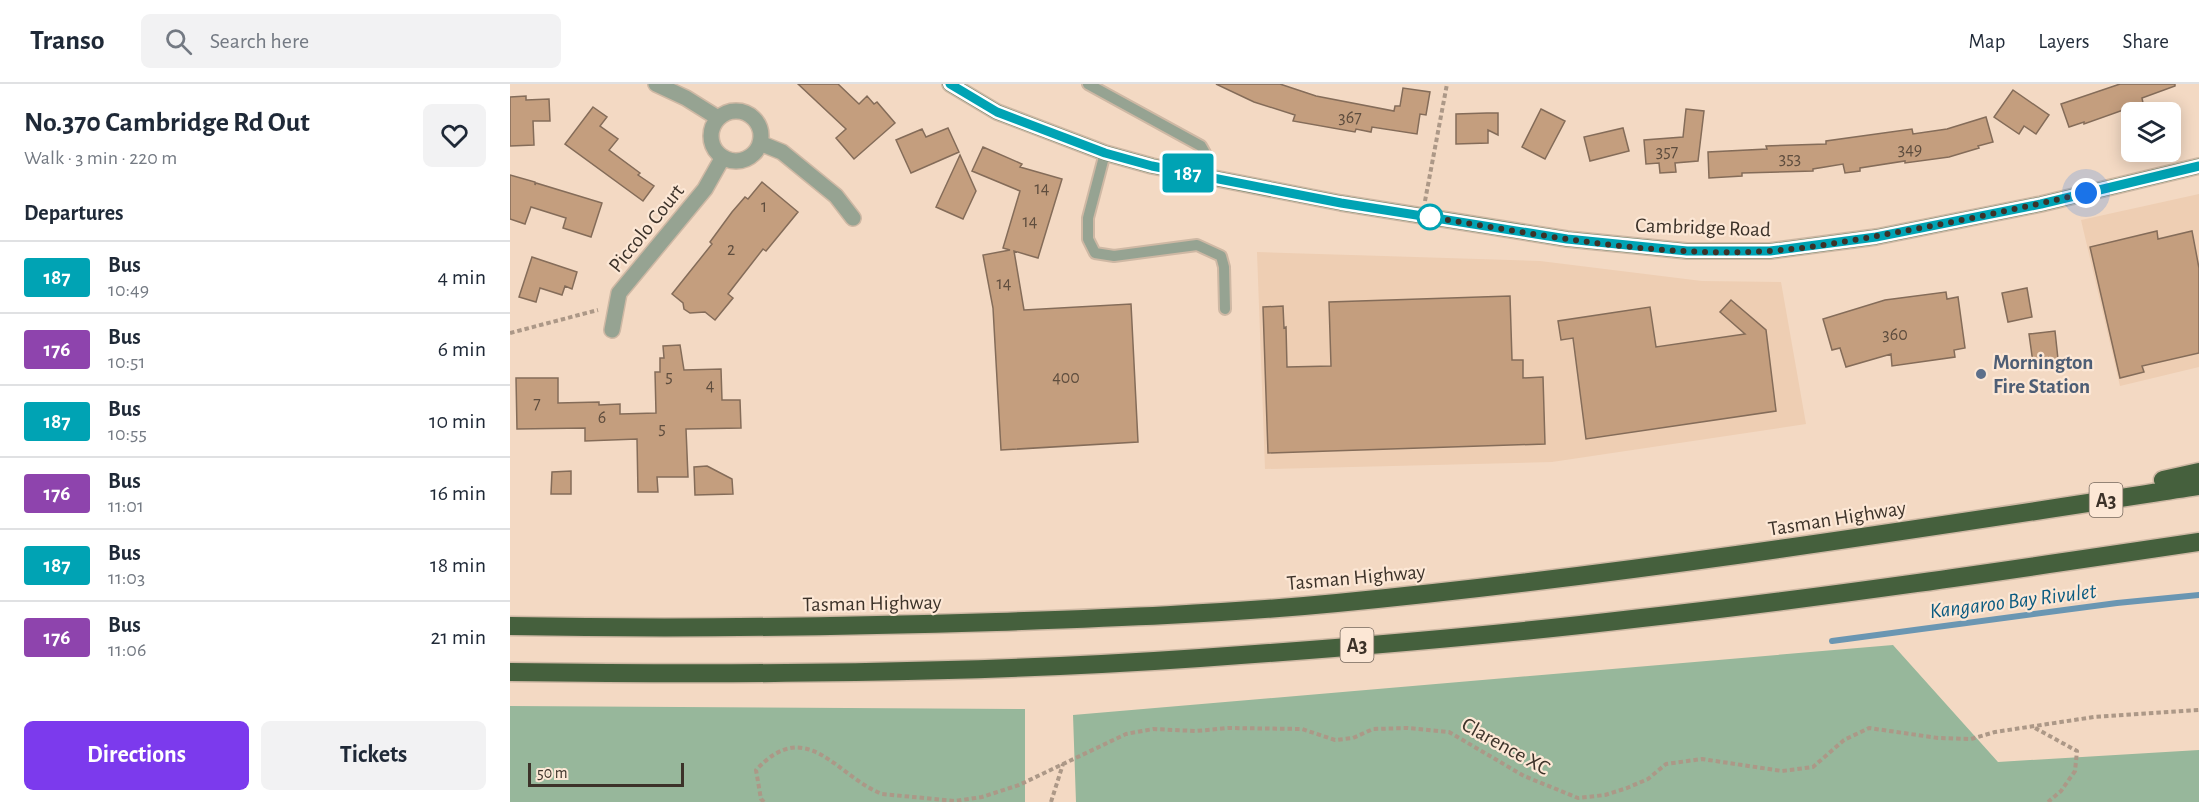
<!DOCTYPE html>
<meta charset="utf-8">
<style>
body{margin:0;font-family:"Alegreya Sans",sans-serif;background:#f2f2f3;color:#1f2937;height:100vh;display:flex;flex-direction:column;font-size:22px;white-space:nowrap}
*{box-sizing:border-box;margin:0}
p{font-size:20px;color:#747a83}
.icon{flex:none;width:33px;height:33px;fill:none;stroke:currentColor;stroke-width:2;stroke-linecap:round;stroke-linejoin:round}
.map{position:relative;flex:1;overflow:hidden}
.details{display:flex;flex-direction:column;background:#fff;width:510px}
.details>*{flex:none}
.badge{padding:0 12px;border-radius:4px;font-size:21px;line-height:39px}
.buttons{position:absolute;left:1611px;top:18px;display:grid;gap:12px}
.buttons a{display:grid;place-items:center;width:60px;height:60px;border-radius:9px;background:#fff;box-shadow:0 3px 15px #0003;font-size:30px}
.scale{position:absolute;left:18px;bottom:15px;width:156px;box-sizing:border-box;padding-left:6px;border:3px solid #3c3229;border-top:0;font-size:16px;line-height:21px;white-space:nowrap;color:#3c3229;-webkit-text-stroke:4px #fce7d5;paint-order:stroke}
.you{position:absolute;width:30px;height:30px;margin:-15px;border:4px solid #fff;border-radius:50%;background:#1a73e8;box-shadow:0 0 0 9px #1a73e833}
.map>.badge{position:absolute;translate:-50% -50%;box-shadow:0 0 0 3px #fff}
h2{padding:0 24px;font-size:22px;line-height:54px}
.round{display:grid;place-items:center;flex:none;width:63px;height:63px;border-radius:9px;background:#f2f2f3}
.head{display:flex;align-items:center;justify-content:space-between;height:102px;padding:0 24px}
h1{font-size:28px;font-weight:600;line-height:45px}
.primary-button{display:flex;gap:12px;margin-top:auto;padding:12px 24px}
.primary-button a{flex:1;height:69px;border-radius:9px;background:#7c3aed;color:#fff;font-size:24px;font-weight:600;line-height:69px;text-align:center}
.primary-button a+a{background:#f2f2f3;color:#1f2937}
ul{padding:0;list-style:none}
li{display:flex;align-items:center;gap:18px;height:72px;padding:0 24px;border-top:2px solid #e0e1e3}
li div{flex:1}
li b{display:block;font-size:22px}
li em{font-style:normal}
li .badge{min-width:66px;font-weight:700;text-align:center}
header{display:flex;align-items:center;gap:36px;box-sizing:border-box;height:84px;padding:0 30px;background:#fff;border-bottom:2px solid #e0e1e3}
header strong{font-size:28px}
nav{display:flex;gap:33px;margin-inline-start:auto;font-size:21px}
.search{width:420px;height:54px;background:#f2f2f3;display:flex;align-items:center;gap:15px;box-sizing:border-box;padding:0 21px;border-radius:9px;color:#747a83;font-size:22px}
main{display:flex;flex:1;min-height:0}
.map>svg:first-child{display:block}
.built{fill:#eeceb3}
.green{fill:#97b79b}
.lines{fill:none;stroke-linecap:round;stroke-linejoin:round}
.stream{stroke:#6a96b2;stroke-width:6}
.building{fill:#c49e7e;stroke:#846c59;stroke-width:1.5}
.lane-casing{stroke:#ceb8a4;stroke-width:14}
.street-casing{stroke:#ceb8a4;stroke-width:18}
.secondary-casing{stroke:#ceb8a4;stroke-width:18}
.highway-casing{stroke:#ceb8a4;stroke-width:21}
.path{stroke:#ac9887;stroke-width:4;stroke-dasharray:4.5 3;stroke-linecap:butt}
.lane{stroke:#96a392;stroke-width:10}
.street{stroke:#96a392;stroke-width:15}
.secondary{stroke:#73866d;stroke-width:15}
.highway{stroke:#45603d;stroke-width:18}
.line-casing{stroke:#fff;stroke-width:14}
.line{stroke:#00a3b4;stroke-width:9}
.walk{stroke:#3c3229;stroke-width:6;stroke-dasharray:0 10.8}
.stop-dot{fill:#fff;stroke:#00a3b4;stroke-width:3}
.service-dot{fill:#5c6f8a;stroke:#fce7d5;stroke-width:2}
.labels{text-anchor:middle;stroke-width:4.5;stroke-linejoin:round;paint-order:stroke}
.number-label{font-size:18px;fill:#5e4d3e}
.shield{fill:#fce7d5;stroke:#76685d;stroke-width:1.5}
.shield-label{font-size:20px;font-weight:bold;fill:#3c3229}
.street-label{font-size:21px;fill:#3c3229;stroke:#fce7d5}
.service-label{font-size:21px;font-weight:bold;fill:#4e5e75;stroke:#fce7d5;text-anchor:start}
.water-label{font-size:22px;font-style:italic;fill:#0b5b81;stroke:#fce7d5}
</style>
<header>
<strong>Transo</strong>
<div class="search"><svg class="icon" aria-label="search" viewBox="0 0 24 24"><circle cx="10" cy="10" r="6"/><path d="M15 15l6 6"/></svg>Search here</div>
<nav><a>Map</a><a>Layers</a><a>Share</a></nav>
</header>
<main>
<section class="details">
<div class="head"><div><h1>No.370 Cambridge Rd Out</h1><p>Walk · 3 min · 220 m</p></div><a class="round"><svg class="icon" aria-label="heart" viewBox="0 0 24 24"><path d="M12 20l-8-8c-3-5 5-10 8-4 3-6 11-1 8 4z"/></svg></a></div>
<h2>Departures</h2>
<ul>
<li><span class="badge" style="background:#00a3b4;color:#fff">187</span><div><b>Bus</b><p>10:49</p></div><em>4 min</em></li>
<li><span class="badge" style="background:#8e44ad;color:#fff">176</span><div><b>Bus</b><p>10:51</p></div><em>6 min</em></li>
<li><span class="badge" style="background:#00a3b4;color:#fff">187</span><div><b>Bus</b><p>10:55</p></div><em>10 min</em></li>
<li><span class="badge" style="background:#8e44ad;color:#fff">176</span><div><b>Bus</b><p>11:01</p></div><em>16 min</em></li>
<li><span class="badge" style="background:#00a3b4;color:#fff">187</span><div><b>Bus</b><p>11:03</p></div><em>18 min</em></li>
<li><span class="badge" style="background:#8e44ad;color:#fff">176</span><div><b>Bus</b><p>11:06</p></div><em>21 min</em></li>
</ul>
<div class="primary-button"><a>Directions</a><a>Tickets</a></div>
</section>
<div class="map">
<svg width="1689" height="718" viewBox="0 0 1689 718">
<rect width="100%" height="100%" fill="#f3d9c3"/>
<path class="built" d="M1689 110V283L1610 302 1571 136Z
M747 168 1030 177 1192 197 1271 198 1296 340 1042 378 755 385Z"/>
<path class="green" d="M1383 561 1488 678 1689 666V718H566L563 631Z
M0 622 515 625V718H0Z"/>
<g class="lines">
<path class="stream" d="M1322 557 1607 519 1689 511"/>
</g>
<path class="building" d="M288 0H328L349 20 357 12 364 20 367 18 385 39 344 75 326 54 336 45Z
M706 0H770L806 12 884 27 885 22H890L893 4 920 8 916 31 910 30 907 50 862 43 861 48 846 45 845 48 783 37 785 31 744 18Z
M1610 0H1665V2L1632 14 1633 19 1574 40V38L1559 43 1551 20Z
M1503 6 1539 31 1526 50 1514 42 1509 50 1484 33Z
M16 12V16L39 15 40 37H23L24 61 0 62V13Z
M83 23 97 33 90 42 108 55 99 66 130 89 128 91 144 102 133 117 55 60Z
M1031 25 1055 37 1035 75 1012 63Z
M1176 25 1194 27 1188 77 1165 79 1166 88 1150 89 1149 79 1136 80 1134 56 1173 53Z
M977 29H988V51L978 46V59L946 60V30Z
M1476 33 1483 58 1468 62 1469 64 1439 73 1395 79V77L1350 84V87L1335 89 1333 80 1303 85V87L1232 89V92L1199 94 1198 68 1257 65 1256 62 1316 60V57L1402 45 1403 50 1437 45Z
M438 44 449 68 401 89 386 56 412 45 416 53Z
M1113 44 1119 67 1080 77 1074 53Z
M473 63 512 80 510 83 552 95 528 174 504 167 514 226 621 220 628 358 491 366 483 224 473 171 500 166 493 164 510 107 462 87Z
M450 71 466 107 453 135 426 123Z
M0 91 25 98V101L26 99 92 119 81 153 53 144 56 134 21 123 15 140 0 135Z
M252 98 288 128 256 167 253 165 218 210 223 214 205 236 195 228 180 229 174 225 173 219 162 210 202 160 200 158 222 128 235 113 238 115Z
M1647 147 1648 155 1682 147 1689 184V269L1632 282 1634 288 1610 294 1580 163Z
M22 173 67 188 62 205 55 202 52 211 30 204 26 218 9 213Z
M1517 204 1522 233 1498 238 1492 209Z
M1436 208 1437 215 1448 213 1455 264 1444 266 1445 273 1382 282 1381 270 1336 283 1330 264 1322 266 1313 235 1375 216Z
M1000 212 1002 276H1013V294L1033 293 1035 360 758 369 753 223 773 222 774 244 776 243 777 283 821 282 819 218Z
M1221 216 1256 246 1266 327 1076 355 1063 254 1051 256 1048 237 1140 223 1146 263 1235 250 1210 228Z
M1545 247 1548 275 1523 279 1519 250Z
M170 261 174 286 211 285 212 316H230L231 344 176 345 178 393H147L148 408H128L127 355 75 357V344L7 345 6 294H48V319L89 318V321L110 320V330L146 329 145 288H150V274H154L153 262Z
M197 382 222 395 223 410 185 411 184 383Z
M61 387V410H41L42 388Z"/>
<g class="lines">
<g class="lane-casing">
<path id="lane" d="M578 0 691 62 695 69 692 92
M595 69 578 134V155L585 169 604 172 687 161 711 172 714 183 715 225"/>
</g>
<g class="street-casing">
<path id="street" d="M146 0 176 14 208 34
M201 52a25 25 0 1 1 50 0a25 25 0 1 1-50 0Z
M250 59 272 68 326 112 343 134
M102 246 109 209 195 105 213 73"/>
</g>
<g class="secondary-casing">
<path id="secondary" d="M440 0 487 28 595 69 642 82 831 119 1057 155 1177 167H1260L1366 153 1531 120 1689 82"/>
</g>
<g class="highway-casing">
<path id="highway" d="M1653 396 1689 388
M0 542C162 545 324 543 486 538 600 534 714 530 827 519 1116 491 1402 446 1689 402
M0 588C230 591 461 590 690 574 835 564 979 552 1123 535 1312 514 1501 486 1689 458"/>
</g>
<path class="path" d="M915 117 937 0
M0 249 88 226
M1525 644 1567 667 1565 687 1551 707 1538 718
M254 718 251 715 246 686C297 631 326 692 372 710L445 717 472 713 509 701 616 650 643 645 686 647 718 644 792 645 825 656 843 654 863 645 898 644 939 648 1014 692 1068 714 1095 711 1117 704 1138 695 1156 680 1192 675 1272 687 1303 683 1334 656 1359 644 1428 654 1461 655 1485 648 1584 633 1689 626
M541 718 553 680"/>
<use href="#lane" class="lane"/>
<use href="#street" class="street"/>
<use href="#secondary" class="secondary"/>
<use href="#highway" class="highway"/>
</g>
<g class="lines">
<g class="line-casing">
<path id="line" d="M440 0 487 28 595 69 642 82 831 119 1057 155 1177 167H1260L1366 153 1531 120 1689 82"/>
</g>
<use href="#line" class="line"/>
<path class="walk" d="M920 133 913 132C1027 150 1143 174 1259 167 1305 164 1350 155 1394 147 1455 136 1516 123 1576 109"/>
</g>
<circle class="stop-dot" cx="920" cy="133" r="12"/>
<circle class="service-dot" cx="1471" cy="290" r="6"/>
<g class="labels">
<g class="number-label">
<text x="840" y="39">367</text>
<text x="1400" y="71">349</text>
<text x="1157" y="73">357</text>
<text x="1280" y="80">353</text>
<text x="532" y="110">14</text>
<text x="254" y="128">1</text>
<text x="520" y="143">14</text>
<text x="221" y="171">2</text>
<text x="494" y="205">14</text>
<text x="1385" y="256">360</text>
<text x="159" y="298">5</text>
<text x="556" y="299">400</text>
<text x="200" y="307">4</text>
<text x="27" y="325">7</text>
<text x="92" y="339">6</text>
<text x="152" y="350">5</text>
</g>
<g class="shield">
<rect x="1579.5" y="399" width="33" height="34" rx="4.5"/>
<rect x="830.5" y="544" width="33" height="34" rx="4.5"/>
</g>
<g class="shield-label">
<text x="1596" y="423">A3</text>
<text x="847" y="568">A3</text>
</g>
<g class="street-label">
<text transform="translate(1193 143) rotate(2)" y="7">Cambridge Road</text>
<text transform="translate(136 144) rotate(-51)" y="7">Piccolo Court</text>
<text transform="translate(1327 434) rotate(-9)" y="7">Tasman Highway</text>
<text transform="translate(846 493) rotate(-5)" y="7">Tasman Highway</text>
<text transform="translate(362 519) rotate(-1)" y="7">Tasman Highway</text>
<text transform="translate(996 662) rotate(29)" y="7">Clarence XC</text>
</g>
<g class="service-label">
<text x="1483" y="285">Mornington<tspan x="1483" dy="24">Fire Station</tspan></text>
</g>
<g class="water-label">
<text transform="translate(1503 516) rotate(-7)" y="8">Kangaroo Bay Rivulet</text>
</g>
</g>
</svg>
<div class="buttons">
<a><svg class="icon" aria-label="layers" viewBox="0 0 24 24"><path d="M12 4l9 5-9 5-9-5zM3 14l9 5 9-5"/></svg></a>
</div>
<div class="scale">50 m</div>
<div class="you" style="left:1576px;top:109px"></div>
<b class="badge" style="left:678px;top:89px;background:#00a3b4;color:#fff">187</b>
</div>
</main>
